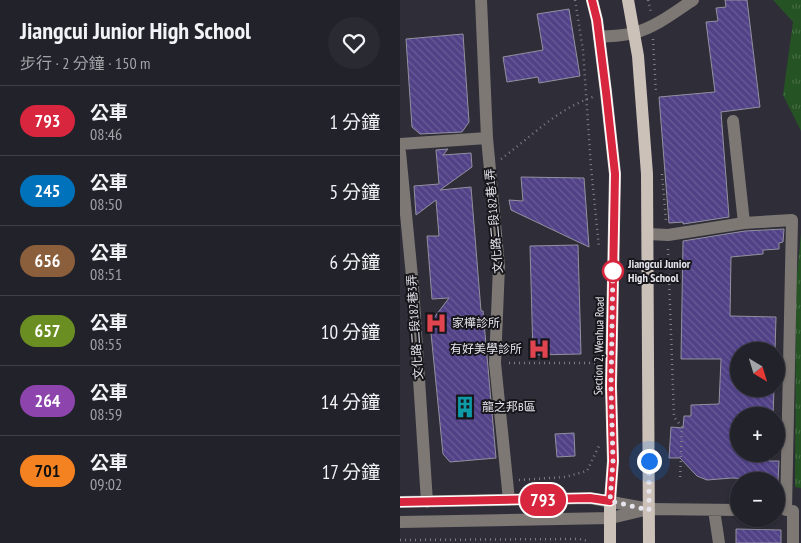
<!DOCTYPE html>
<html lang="zh-TW">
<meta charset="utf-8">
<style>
body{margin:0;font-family:"PT Sans Narrow","Noto Sans TC",sans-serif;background:#2a2a32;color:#f1f3f6;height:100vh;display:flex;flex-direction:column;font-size:19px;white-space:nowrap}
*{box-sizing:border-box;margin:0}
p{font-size:16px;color:#a2a4a8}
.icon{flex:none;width:28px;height:28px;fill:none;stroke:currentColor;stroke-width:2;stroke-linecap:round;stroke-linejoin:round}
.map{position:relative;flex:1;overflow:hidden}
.panel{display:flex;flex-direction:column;background:#22222a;width:400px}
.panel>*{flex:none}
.badge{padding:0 10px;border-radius:16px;font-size:18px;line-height:32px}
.needle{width:32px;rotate:142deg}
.fabs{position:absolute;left:330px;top:342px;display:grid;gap:10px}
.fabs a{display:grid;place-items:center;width:55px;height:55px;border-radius:50%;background:#22222a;box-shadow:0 1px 4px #0004,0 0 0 1px #3f3f47;font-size:25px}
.you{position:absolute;width:25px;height:25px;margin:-12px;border:4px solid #fff;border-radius:50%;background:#1a73e8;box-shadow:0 0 0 8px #1a73e833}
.map>.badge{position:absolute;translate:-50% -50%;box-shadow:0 0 0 2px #fff}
.round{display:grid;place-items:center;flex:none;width:52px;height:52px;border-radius:26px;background:#2a2a32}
.summary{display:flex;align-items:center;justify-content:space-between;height:85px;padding:0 20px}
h1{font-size:24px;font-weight:700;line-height:38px}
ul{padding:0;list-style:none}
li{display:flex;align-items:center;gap:15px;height:70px;padding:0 20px;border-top:1px solid #3f3f47}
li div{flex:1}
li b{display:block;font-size:19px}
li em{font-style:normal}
li .badge{min-width:55px;font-weight:700;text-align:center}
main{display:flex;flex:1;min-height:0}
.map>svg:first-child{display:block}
.grass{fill:url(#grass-tufts)}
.building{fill:url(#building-back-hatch);stroke:#93919f}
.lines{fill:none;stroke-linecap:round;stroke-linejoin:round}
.path{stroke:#7f7e88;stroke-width:2.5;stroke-dasharray:1 4;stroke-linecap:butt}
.minor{stroke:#7d7874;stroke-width:12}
.major{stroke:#ccc1b9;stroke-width:12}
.line-casing{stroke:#fff;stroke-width:11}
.line{stroke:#d7263d;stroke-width:8}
.walk{stroke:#e6e5ed;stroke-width:5;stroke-dasharray:0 9}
.stop-dot{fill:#fff;stroke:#d7263d;stroke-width:2.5}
.labels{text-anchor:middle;stroke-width:4;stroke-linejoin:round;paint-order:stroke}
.street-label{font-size:12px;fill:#e6e5ed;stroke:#17161b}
.stop-label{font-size:12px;font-weight:bold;fill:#e6e5ed;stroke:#17161b;text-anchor:start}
.poi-label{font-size:12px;fill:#e6e5ed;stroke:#17161b;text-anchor:start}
</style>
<main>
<section class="panel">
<div class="summary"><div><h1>Jiangcui Junior High School</h1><p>步行 · 2 分鐘 · 150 m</p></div><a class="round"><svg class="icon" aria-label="heart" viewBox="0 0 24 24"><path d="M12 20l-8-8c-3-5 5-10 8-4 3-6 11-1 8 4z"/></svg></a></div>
<ul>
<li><span class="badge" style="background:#d7263d;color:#fff">793</span><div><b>公車</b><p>08:46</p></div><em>1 分鐘</em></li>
<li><span class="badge" style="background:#0072bc;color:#fff">245</span><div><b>公車</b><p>08:50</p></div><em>5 分鐘</em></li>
<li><span class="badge" style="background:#8b5e3c;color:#fff">656</span><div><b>公車</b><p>08:51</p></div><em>6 分鐘</em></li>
<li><span class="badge" style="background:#6b8e23;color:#fff">657</span><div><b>公車</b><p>08:55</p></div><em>10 分鐘</em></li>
<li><span class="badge" style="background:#8e44ad;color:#fff">264</span><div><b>公車</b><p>08:59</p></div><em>14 分鐘</em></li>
<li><span class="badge" style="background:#f58220;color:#111">701</span><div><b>公車</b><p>09:02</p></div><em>17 分鐘</em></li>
</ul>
</section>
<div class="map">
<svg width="401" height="543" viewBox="0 0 401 543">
<defs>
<pattern id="grass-tufts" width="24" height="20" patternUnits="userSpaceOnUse" patternTransform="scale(1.25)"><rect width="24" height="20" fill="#255323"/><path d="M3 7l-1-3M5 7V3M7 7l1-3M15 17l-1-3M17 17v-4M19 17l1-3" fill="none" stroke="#456c43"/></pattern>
<pattern id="building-back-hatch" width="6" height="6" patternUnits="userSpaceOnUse" patternTransform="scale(1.25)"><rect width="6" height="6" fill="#514187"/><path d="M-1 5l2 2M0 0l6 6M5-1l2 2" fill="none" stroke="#6a5c98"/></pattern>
</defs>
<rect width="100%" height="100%" fill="#2e2d38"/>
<path class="grass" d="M373 0H401V131L383 95 393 22Z
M401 233V488L395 487 396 285Z"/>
<path class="building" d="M325 0H347L360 107 321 112 329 217 283 224V222L269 223 259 97 315 92 306 22 318 21 316 8 326 7Z
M169 9 180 76 139 83 138 77 107 82 103 57 143 50 137 14Z
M63 34 69 122 62 132 20 134 12 127 6 39Z
M48 149 43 155 71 153 72 167 40 190 71 187 81 311H83L96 458 50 462 43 454 30 323 49 298 32 299 27 236H39L36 200 16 215 14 186 39 184 36 150Z
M121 177 184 178 189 247 111 210 109 200 123 201Z
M384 229 383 242 379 243V249L363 250V254L331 257 330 316 376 317 375 351H339V389H374L373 416H339V454H369V461H379L378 481 332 478 307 480 297 476 280 458H269L271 427 283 428 284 416H291V405L319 404 321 359H281L283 241 345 231Z
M178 245 181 354 133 355 130 246Z
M174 433 175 456 157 457 155 434Z
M336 529 381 530V543H336Z"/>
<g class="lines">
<path class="path" d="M175 0 183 50 191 167 199 248
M248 0 251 12
M253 39 256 94
M101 159C131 137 157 109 193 97
M262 174 266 221
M268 249 274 417 282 427 280 481
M109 363H198
M119 480 165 477 187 471 199 446
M0 540 179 539 189 541"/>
<path class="minor" d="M81 0 87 138 99 266 95 363 109 500
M199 37C210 36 223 36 234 33 256 27 275 12 293 0
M333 121 344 223
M0 144 87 138
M0 152 13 287 27 502
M248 234 268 235 344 223 392 220 386 510
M0 502 190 498 244 508
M314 510 319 543
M0 522 211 518 249 509 339 510
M393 543V511"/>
<path class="major" d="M192 0 197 20 206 92 215 174 211 386 213 461 210 501V543
M228 0 238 56 247 174 249 543"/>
</g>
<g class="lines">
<g class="line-casing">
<path id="line" d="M0 502 190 498 210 501 213 461 211 386 215 174 206 92 197 20 192 0"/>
</g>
<use href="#line" class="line"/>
<path class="walk" d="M213 271V267L211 386 213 461 210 501 249 510V461"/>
</g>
<defs>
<g id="hospital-bare" transform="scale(1.725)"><path d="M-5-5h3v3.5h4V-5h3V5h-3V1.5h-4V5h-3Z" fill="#e0444e" stroke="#17161b" stroke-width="2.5" paint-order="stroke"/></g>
<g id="building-bare" transform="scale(1.725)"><path d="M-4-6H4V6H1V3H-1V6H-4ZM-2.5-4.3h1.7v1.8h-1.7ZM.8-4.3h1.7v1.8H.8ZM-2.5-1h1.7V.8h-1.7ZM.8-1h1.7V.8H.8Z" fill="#0f9aa8" stroke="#17161b" stroke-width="2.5" paint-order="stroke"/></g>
</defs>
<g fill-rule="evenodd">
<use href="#hospital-bare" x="36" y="323"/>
<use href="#hospital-bare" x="139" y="349"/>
<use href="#building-bare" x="65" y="407"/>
</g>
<circle class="stop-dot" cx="213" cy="271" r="10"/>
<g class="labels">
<g class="street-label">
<text transform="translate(94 221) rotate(-95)" y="4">文化路二段182巷1弄</text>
<text transform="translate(15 327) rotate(-94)" y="4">文化路二段182巷3弄</text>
<text transform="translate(199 346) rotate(-89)" y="4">Section 2, Wenhua Road</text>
</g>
<g class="stop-label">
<text x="228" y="268">Jiangcui Junior<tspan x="228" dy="14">High School</tspan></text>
</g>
<g class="poi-label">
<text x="52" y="327">家樺診所</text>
<text x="122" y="353" text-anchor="end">有好美學診所</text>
<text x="82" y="411">龍之邦B區</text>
</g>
</g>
</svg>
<div class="fabs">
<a><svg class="needle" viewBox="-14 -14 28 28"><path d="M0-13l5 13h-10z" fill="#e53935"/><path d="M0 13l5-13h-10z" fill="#a2a4a8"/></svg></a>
<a>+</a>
<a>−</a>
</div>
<div class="you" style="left:249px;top:461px"></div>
<b class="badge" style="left:143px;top:500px;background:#d7263d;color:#fff">793</b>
</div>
</main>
